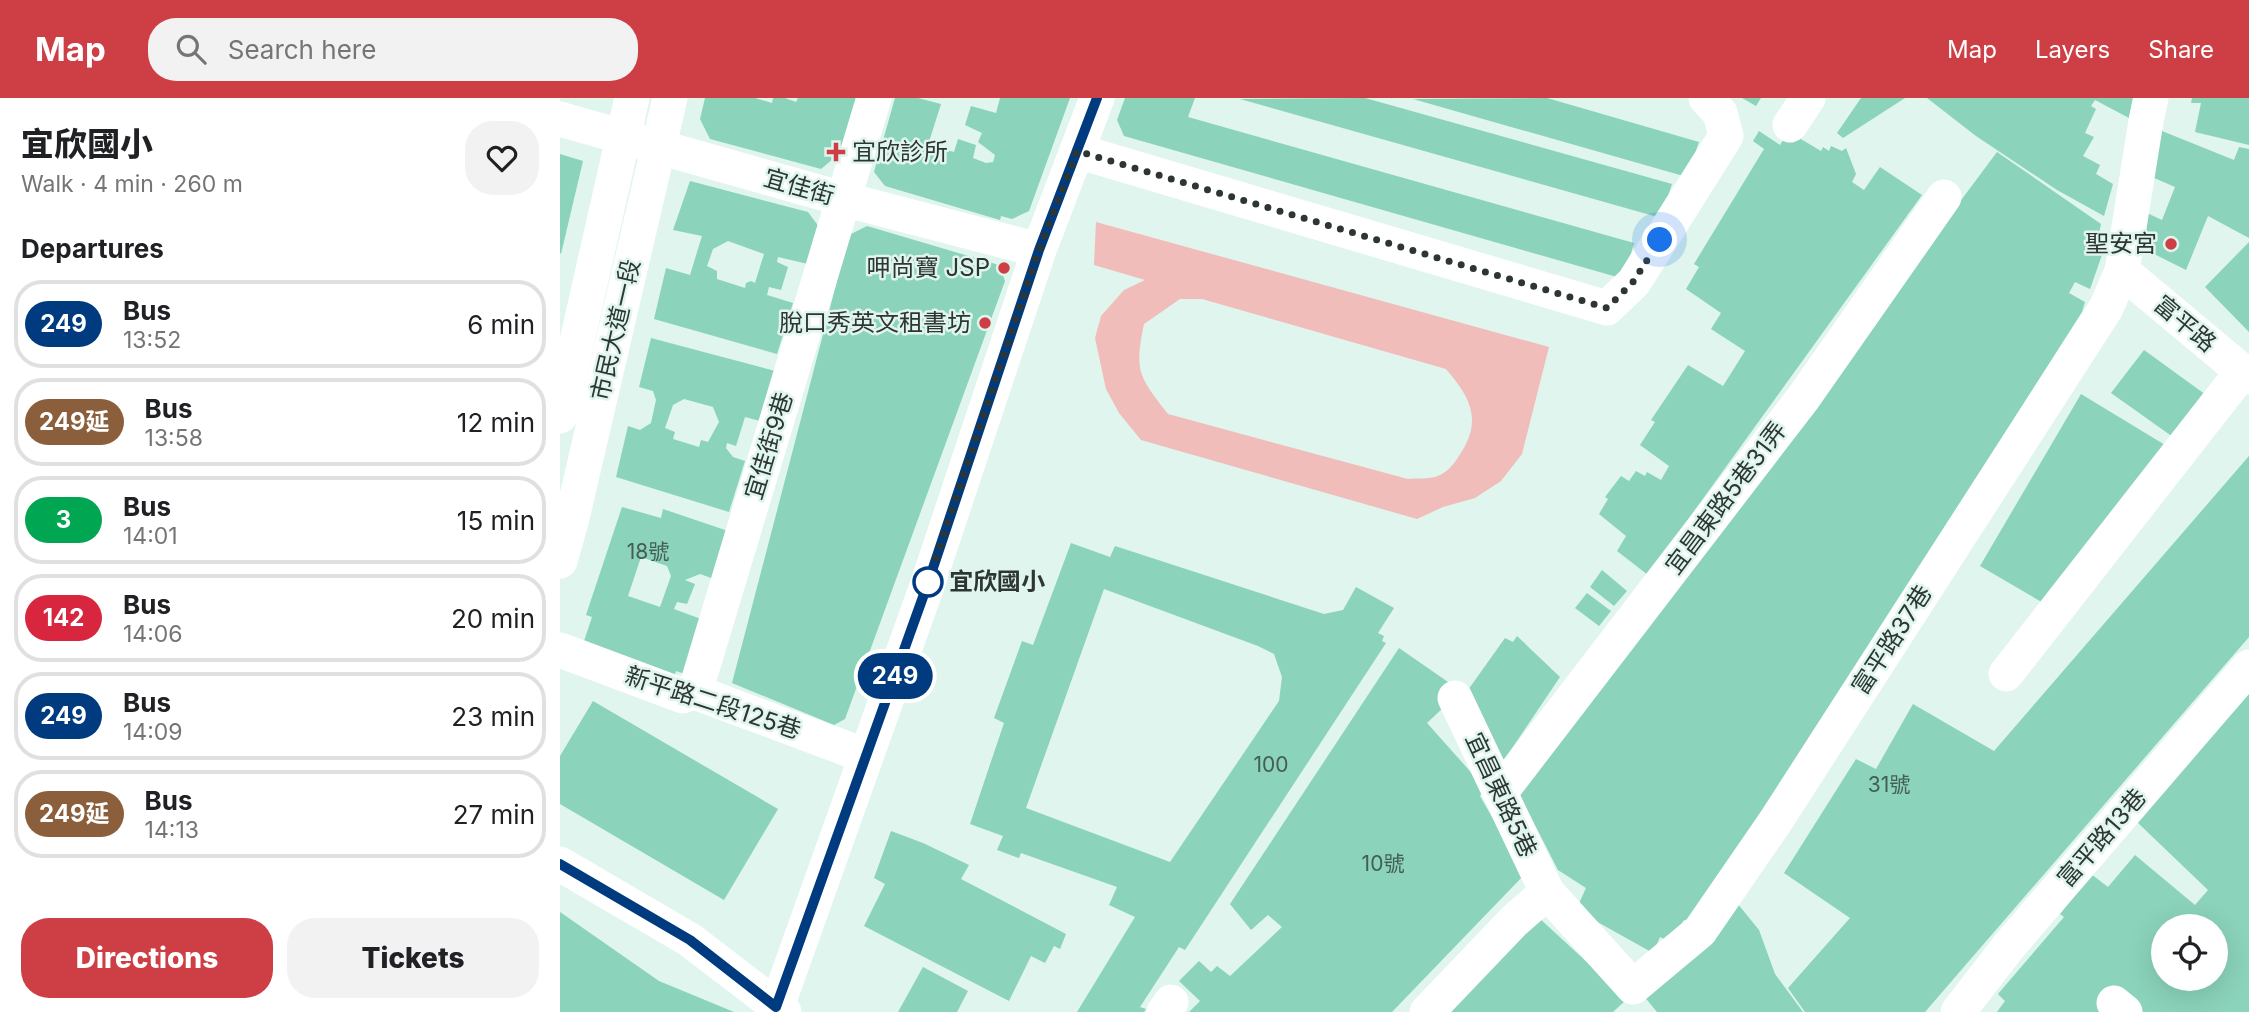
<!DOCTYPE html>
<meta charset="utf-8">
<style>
body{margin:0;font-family:Inter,"Noto Sans TC",sans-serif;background:#f2f2f2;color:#202124;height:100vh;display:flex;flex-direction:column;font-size:26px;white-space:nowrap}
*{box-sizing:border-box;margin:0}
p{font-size:23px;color:#757577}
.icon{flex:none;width:38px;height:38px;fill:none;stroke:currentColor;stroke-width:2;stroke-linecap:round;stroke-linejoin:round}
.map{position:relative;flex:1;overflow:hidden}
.details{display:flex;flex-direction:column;background:#fff;width:560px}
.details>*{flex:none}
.badge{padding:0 14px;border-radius:23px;font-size:24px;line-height:46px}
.tools{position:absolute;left:1591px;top:816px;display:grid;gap:14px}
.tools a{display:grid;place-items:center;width:77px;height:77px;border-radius:50%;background:#fff;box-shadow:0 7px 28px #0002;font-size:35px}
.you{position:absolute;width:35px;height:35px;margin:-18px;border:5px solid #fff;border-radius:50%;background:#1a73e8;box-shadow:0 0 0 10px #1a73e833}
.map>.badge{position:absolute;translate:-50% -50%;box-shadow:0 0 0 4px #fff}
h2{padding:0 21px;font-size:26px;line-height:63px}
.round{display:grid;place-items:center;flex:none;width:74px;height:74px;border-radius:28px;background:#f2f2f2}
.summary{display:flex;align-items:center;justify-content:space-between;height:119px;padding:0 21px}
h1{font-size:33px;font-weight:800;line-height:52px}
.action{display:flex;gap:14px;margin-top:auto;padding:14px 21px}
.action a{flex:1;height:80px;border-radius:28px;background:#ce3e45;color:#fff;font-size:28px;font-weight:800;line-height:80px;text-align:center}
.action a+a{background:#f2f2f2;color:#202124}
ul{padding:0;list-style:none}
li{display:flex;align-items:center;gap:21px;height:88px;margin:0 14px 10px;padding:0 7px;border:4px solid #e0e0e0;border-radius:28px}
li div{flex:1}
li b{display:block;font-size:26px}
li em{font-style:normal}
li .badge{min-width:77px;font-weight:700;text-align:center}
header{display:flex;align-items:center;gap:42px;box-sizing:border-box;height:98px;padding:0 35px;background:#ce3e45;color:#fff}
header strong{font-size:33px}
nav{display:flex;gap:38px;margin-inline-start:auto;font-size:24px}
.search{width:490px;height:63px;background:#f2f2f2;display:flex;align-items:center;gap:18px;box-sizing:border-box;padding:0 24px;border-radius:28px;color:#757577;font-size:26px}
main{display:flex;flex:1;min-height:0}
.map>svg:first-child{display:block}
.green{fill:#f1bdba;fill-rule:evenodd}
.building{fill:#8bd3ba;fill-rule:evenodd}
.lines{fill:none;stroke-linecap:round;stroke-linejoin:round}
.minor{stroke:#fff;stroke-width:35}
.line-casing{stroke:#fff;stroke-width:16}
.line{stroke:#003b80;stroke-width:10}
.walk{stroke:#2d3633;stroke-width:7;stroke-dasharray:0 12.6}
.poi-dot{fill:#ce3e45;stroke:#dff5ed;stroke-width:2.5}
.stop-dot{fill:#fff;stroke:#003b80;stroke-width:3.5}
.labels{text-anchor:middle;stroke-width:5;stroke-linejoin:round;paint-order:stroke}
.number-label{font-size:21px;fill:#445d55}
.poi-label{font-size:24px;fill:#2d3633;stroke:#dff5ed;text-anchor:end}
.street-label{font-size:24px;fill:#2d3633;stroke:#dff5ed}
.stop-label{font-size:24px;font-weight:bold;fill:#2d3633;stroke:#dff5ed;text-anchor:start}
</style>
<header>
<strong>Map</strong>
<div class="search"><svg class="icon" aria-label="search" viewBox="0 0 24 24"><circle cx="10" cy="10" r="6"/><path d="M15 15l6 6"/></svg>Search here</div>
<nav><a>Map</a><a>Layers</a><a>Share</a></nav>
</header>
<main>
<section class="details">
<div class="summary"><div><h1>宜欣國小</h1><p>Walk · 4 min · 260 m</p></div><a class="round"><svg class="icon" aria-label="heart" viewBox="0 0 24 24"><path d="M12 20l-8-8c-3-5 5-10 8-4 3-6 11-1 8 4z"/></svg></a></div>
<h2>Departures</h2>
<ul>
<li><span class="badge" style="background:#003b80;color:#fff">249</span><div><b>Bus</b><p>13:52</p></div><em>6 min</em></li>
<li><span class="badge" style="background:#8b5e3c;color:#fff">249延</span><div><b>Bus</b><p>13:58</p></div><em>12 min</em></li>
<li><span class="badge" style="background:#00a651;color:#fff">3</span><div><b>Bus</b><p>14:01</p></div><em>15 min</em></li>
<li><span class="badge" style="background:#d7263d;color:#fff">142</span><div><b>Bus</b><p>14:06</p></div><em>20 min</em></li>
<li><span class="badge" style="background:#003b80;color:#fff">249</span><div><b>Bus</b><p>14:09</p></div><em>23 min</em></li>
<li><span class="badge" style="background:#8b5e3c;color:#fff">249延</span><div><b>Bus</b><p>14:13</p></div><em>27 min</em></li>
</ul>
<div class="action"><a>Directions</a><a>Tickets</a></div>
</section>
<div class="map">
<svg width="1689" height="914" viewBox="0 0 1689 914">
<rect width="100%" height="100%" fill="#dff5ed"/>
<path class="green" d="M536 124 989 249 962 356 941 383 915 400 883 409 857 421 581 342 559 315 546 291 535 240 541 218 564 192 585 182 534 167ZM620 201H642L886 271C911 300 923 323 899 358 894 366 886 376 875 379 867 381 857 380 848 381L608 316C579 278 574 274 584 226Z"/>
<path class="building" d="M145 0H195L212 5 213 0H225L236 4 238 0H296L279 56 261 71 150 41 140 21Z
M335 0H358L381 6 368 47 394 54 398 41 416 47 413 60 426 65 433 64 435 57 418 44 422 35 405 27 411 8 436 15 440 0H510L469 113 452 121 441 118 440 122 325 88 314 74Z
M565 0H635L628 19 1074 145 1064 181 564 38 557 22Z
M805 0 1112 86 1101 120 680 1Z
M987 0 1139 44 1127 79 853 1Z
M1182 0H1201L1196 8Z
M1301 0H1345L1283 40 1277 35Z
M1367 0H1573L1569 20 1535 2 1531 8 1536 11 1525 35 1534 39 1523 58 1540 67 1536 76 1553 86 1544 118 1497 92 1416 38Z
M1632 0H1689V47L1635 34 1641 5H1631Z
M1224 31 1261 53 1263 49 1269 53 1271 48 1282 53 1286 50 1296 76 1292 84 1304 92 1320 69 1362 97 1088 477 1057 453 1066 438 1039 416 1048 401 1045 399 1061 378 1069 383 1076 373 1085 378 1087 374 1101 382 1109 368 1080 347 1095 324 1091 322 1128 267 1163 288 1185 253 1151 231 1161 215 1126 191 1139 169 1134 166 1204 51 1193 43 1199 33 1220 47 1225 39Z
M1602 33 1674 62 1679 49 1689 51V140L1648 118 1626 172 1578 148 1587 115 1602 122 1615 89 1592 79Z
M1437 54 1541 126 1535 153 1542 157 1530 191 1515 184 1509 195 1525 204 1522 214 1132 826 1124 822 1111 844 1100 839 1093 855 1016 812 1026 790 998 772 959 696Z
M0 56 23 63 1 156 0 155Z
M130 83 248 114 259 129 248 166 218 159 217 164 228 169 221 192 209 189 207 197 233 205 217 256 94 221 106 170 130 177 142 138 113 132ZM168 143 204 156 195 185 191 183 186 185 185 190 157 181V173L147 168 153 151Z
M307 128 439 167 445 183 285 621 274 627 172 585 289 137Z
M1689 144V234L1645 189Z
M91 240 215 273 200 323 185 319 176 348 167 345 166 350 173 359 185 363 169 414 56 379 68 328 80 332 91 325 96 302 93 293 79 289ZM124 301 153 309 159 324 148 344 141 342 139 349 113 341 115 334 105 330 113 307Z
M1584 252 1653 302 1620 344 1551 295Z
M1521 296 1610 350 1485 506 1420 468Z
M1689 358V539L1365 914H1245L1228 890 1290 820 1224 775 1296 661 1316 671 1353 606 1434 653Z
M62 409 101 420 103 411 168 433 154 481 140 476 125 482 135 486 127 506 117 504 114 511 141 521 125 576 116 573 114 579 23 546 32 519 26 517ZM81 459 107 468 111 478 100 509 68 498Z
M511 445 550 459 555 448 764 516 783 512 796 489 834 510 818 535 824 538 822 543 826 545 625 852 619 849 580 909 586 911 584 914H517L575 819 549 807 557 789 461 755 459 760 437 752 443 738 410 726 444 625 434 620 462 543 473 547ZM544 491 698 548 714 556 722 579 719 603 610 764 466 710Z
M1042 472 1067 493 1054 508 1030 489Z
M1027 495 1051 513 1039 528 1015 510Z
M957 538 1000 579 942 665 908 592 945 540 953 544Z
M839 550 901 593 867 625 925 690 920 698 965 776 832 914H629L640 903 619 883 639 863 651 874 657 868 670 878 722 829 708 817 691 832 670 806Z
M1689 596V914H1583L1559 893 1545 914H1437L1445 903 1438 896 1504 819 1500 816 1531 776 1548 789 1575 757 1635 807 1648 792 1577 724ZM1603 828H1656V880H1603Z
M33 603 218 711 164 802 0 706V658Z
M331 733 363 745 409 767 401 781 506 836 500 851 494 848 485 865 471 858 449 903 304 828 325 786 314 780Z
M1177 805 1199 832 1215 876 1243 914H1097L1083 897Z
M0 814 99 883 174 914H0Z
M978 819 1067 901 1053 914H885Z
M363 869 408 893 397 914H338Z"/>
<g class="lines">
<path class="minor" d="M0 21 283 101 479 152
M1230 27 1248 0
M517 53 1047 210 1074 184 1166 38 1160 15 1146 0
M1562 173 1689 279
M0 318 72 0
M0 463 11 424 110 0
M0 552 123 598 135 594 306 658
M1446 576 1682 274
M135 594 314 0
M895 600 987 794
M940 695 1244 299 1384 99
M0 766 130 842 224 914
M1073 889 1140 833 1215 724 1546 210 1562 173 1586 23 1591 0
M1554 905 1565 914
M215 914 368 485 479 152 537 0
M604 914 611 904
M867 914 954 823 987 794 1073 889
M1398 914 1449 848 1689 569"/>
</g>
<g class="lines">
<g class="line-casing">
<path id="line" d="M0 766 130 842 216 909 368 485 479 152 537 0"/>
</g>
<use href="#line" class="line"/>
<path class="walk" d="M368 484 479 152 517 53 1047 210 1073 184 1100 142"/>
</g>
<g class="poi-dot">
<path d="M272.5 43.5h7v7h7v7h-7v7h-7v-7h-7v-7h7z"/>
<circle cx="1611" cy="146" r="7"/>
<circle cx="444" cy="170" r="7"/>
<circle cx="425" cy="225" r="7"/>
</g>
<circle class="stop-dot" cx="368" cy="484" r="14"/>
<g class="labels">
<g class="number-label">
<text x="88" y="461">18號</text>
<text x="711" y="674">100</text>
<text x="1329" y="694">31號</text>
<text x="823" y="773">10號</text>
</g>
<g class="poi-label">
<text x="292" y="62" text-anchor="start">宜欣診所</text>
<text x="1597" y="154">聖安宮</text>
<text x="430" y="178">呷尚寶 JSP</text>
<text x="411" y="233">脫口秀英文租書坊</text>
</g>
<g class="street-label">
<text transform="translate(239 89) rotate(16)" y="8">宜佳街</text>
<text transform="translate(1625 226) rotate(40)" y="8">富平路</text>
<text transform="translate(56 232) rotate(-77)" y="8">市民大道一段</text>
<text transform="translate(209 348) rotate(-73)" y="8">宜佳街9巷</text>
<text transform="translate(1166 400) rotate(-53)" y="8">宜昌東路5巷31弄</text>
<text transform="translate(1332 542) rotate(-57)" y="8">富平路37巷</text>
<text transform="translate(153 605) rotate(18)" y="8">新平路二段125巷</text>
<text transform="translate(941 697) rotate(65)" y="8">宜昌東路5巷</text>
<text transform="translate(1542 740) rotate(-49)" y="8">富平路13巷</text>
</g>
<g class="stop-label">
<text x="389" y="492">宜欣國小</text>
</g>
</g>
</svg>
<div class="tools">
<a><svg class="icon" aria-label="locate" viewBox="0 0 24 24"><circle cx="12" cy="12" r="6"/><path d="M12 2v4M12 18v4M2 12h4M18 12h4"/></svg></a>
</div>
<div class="you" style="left:1100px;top:142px"></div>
<b class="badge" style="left:335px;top:578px;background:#003b80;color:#fff">249</b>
</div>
</main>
